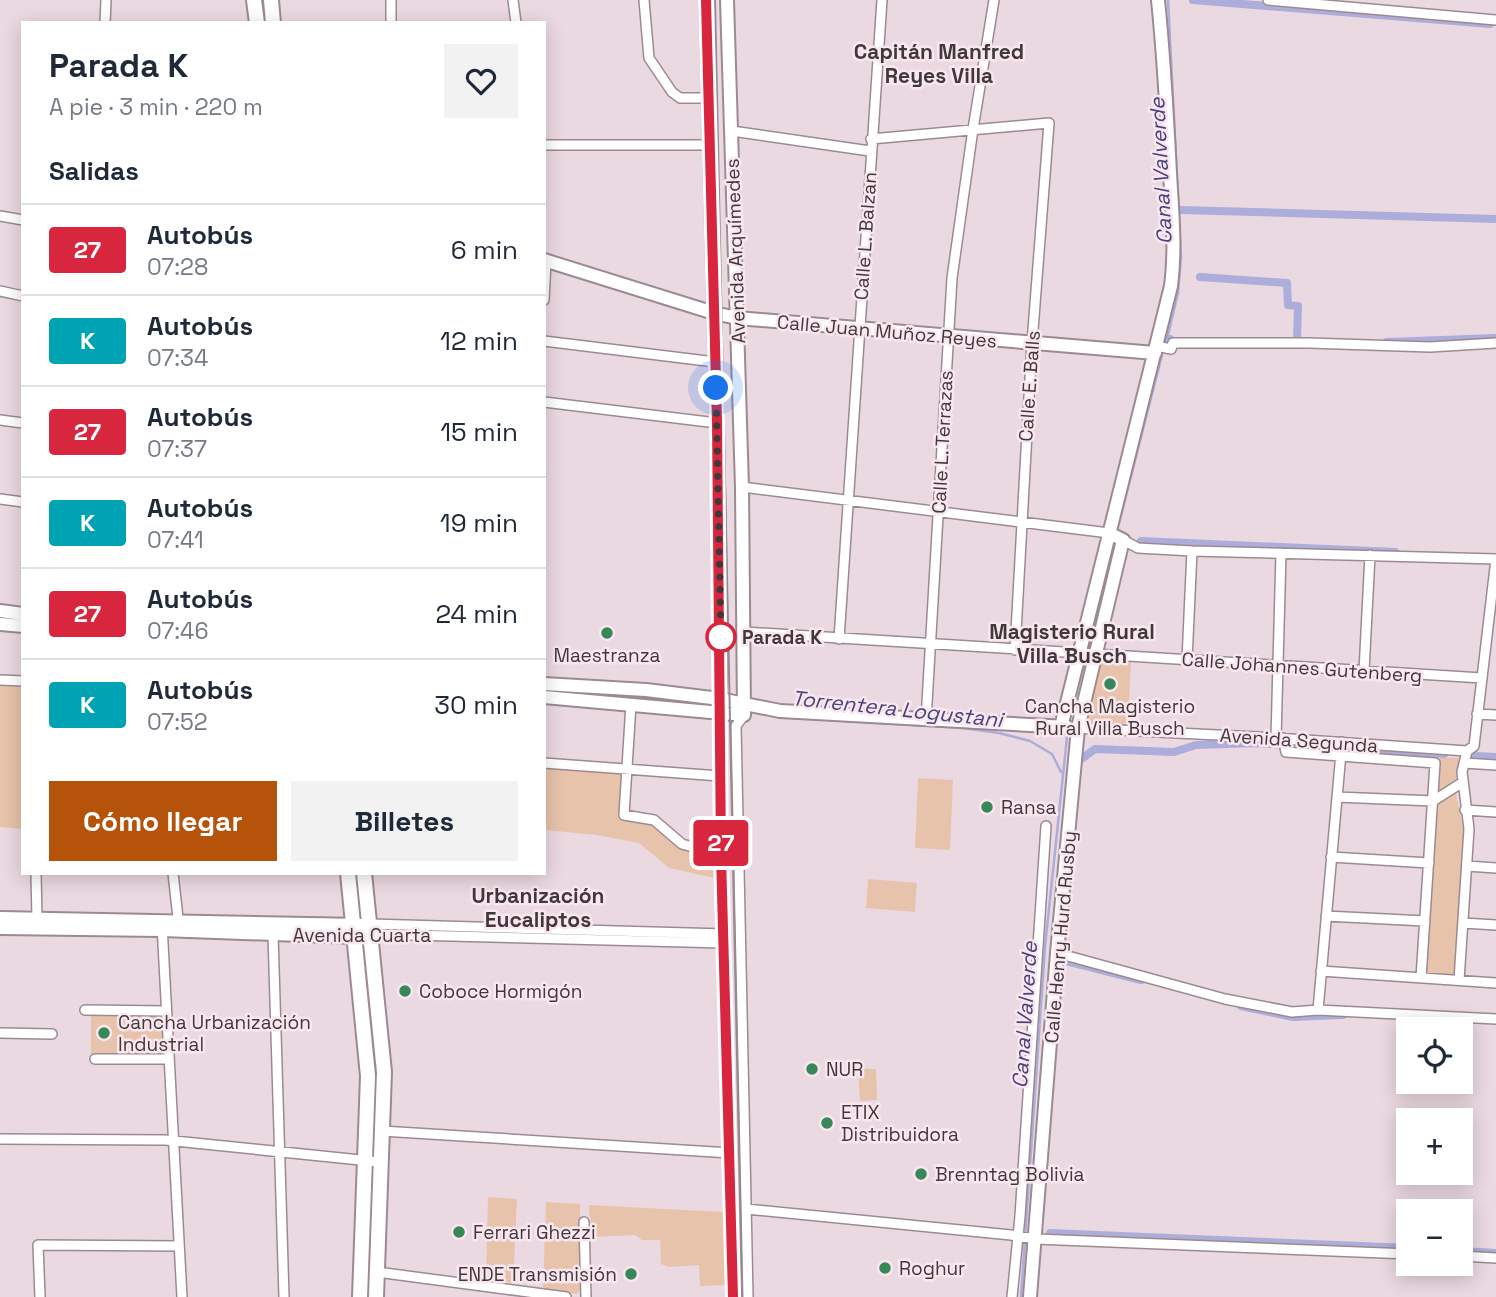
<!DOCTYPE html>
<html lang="es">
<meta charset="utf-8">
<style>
body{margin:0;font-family:"Space Grotesk",sans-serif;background:#f2f2f3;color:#1f2937;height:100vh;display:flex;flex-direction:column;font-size:26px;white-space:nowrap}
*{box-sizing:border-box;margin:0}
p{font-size:23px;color:#747a83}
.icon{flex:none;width:38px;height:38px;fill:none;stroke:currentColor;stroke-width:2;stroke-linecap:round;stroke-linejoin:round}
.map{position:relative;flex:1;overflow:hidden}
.panel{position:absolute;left:21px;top:21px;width:525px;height:854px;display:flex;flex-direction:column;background:#fff;border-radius:0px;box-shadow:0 4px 18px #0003}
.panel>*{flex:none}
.badge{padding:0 14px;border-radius:5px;font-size:24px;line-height:46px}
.controls{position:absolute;left:1396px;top:1017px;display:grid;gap:14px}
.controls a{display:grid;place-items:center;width:77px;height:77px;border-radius:0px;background:#fff;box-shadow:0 4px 18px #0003;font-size:35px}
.you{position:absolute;width:35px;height:35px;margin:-18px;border:5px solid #fff;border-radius:50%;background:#1a73e8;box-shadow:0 0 0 10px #1a73e833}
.map>.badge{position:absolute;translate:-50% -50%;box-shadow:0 0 0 4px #fff}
h2{padding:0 28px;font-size:26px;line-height:63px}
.round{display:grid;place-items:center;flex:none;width:74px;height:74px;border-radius:0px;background:#f2f2f3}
.head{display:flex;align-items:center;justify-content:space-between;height:119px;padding:0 28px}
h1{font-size:33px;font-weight:600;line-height:52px}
.action{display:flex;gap:14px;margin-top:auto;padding:14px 28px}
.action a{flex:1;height:80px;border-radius:0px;background:#b45309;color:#fff;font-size:28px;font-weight:600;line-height:80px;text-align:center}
.action a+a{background:#f2f2f3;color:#1f2937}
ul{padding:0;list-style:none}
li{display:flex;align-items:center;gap:21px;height:91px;padding:0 28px;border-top:2px solid #e0e1e3}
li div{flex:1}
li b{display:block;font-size:26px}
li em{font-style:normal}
li .badge{min-width:77px;font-weight:700;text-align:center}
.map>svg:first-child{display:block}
.green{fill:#e8c3ab}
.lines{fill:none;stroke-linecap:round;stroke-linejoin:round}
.stream{stroke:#acadda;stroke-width:2.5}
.canal{stroke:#acadda;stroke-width:8}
.street-casing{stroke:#9c8a92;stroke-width:12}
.secondary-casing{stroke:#9c8a92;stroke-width:16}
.primary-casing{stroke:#9c8a92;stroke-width:18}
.street{stroke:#fff;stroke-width:9}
.secondary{stroke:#fff;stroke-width:12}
.primary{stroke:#fff;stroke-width:14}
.tram{stroke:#96898f;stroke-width:2}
.line-casing{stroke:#fff;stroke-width:16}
.line{stroke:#d7263d;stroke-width:10}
.walk{stroke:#40393c;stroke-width:7;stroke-dasharray:0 12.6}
.poi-dot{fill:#378859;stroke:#f9e6ee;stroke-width:2.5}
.stop-dot{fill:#fff;stroke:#d7263d;stroke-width:3.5}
.labels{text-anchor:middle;stroke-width:5;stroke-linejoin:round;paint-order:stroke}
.street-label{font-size:19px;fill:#40393c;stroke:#f9e6ee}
.stop-label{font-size:19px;font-weight:bold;fill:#40393c;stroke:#f9e6ee;text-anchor:start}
.poi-label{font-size:19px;fill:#40393c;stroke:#f9e6ee;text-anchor:start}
.neighbourhood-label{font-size:21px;font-weight:bold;fill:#40393c;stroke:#f9e6ee}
.water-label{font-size:21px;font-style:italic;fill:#46437d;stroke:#f9e6ee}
</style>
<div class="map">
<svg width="1496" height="1297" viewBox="0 0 1496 1297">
<rect width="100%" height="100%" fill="#ebd9e1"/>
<path class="green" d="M1102 659 1131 660 1128 726 1083 723 1097 663Z
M0 682 23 684V829L0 827Z
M1440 757 1462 758 1456 794 1464 832 1456 975 1426 974Z
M544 768 619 773 622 776 621 818 653 823 684 849 714 856 715 878 669 868 639 843 597 835 545 830 544 834Z
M918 778 953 780 950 850 915 848Z
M868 879 917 883 915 912 866 908Z
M91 1014 161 1015 164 1056 91 1054Z
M858 1069H876L877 1100 860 1101Z
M488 1197 517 1199 513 1283 486 1279Z
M546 1202 580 1204 581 1290 576 1294 543 1289Z
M589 1205 724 1212 727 1285 700 1286 699 1265 669 1267 661 1264 660 1240H642L635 1235 593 1237C592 1225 589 1216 589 1205Z"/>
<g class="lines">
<path class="stream" d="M1167 339 1178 293 1181 257 1168 0
M1118 527 1162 355
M544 691 636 697
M654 698 710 704
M797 718 963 728 999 733 1030 741 1052 754 1061 772
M1021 1297 1045 947 1067 737"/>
<path class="canal" d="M1193 0 1490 24
M1180 210 1496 219
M1200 277 1287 283 1288 305 1298 306 1297 340
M1167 339H1170
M1387 342 1496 338
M1141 541 1395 552
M1347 748 1444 754
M1476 756 1496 757
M1080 760 1095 749 1174 752 1196 745 1257 743 1333 748
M1062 960 1141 980
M1241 1006 1293 1017 1343 1015
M1050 1233 1409 1248
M1461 1251 1496 1253"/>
<g class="street-casing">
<path id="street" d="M391 0V23
M513 0 516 23
M644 0 649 58 672 92 680 98H708
M1268 0 1496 20
M105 23 106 0
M732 131 870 151
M871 139 1049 123 1032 343 1015 650
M544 145H710
M0 216 23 220
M0 291 23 296
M544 300 546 261
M544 341 715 362
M1156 346 1171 349 1173 343H1309L1430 347 1496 343
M544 402 717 423
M0 420 23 423
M742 487 1109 533
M0 499 23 502
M1123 540 1138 548 1192 551 1496 559 1474 746 1467 751 1462 772 1469 829 1459 980
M744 632 1482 678
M839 639 882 0
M1187 660 1192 551
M1364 671 1370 555
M0 680 23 681
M631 704 624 815 654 820 682 844 721 855
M719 711 733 1297
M1477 714 1496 715
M744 715 736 726 748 1297
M926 720 952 278 973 129 994 0
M1078 728 1276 738 1467 751
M1276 738 1281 553
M1283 738 1286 752 1435 763 1421 978
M544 763 720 776
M1464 763 1496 765
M1337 797 1433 801 1463 782
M1465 810 1496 812
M1331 857 1429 863
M1467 866 1496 868
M36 873 37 919
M173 873 179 927
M1326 916 1425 921
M1463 923 1496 925
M370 924 725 934
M162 925 182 1297
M273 934 284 1297
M371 934 725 943
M1057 953 1225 999 1292 1012 1318 1010 1496 1019
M1321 971 1496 983
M85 1010 165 1011
M1318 1010 1342 742
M0 1033 52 1034
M95 1059H168
M382 1131 730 1153
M0 1139 165 1140 380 1162
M746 1209 1011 1235 1036 1239 1409 1254
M584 1222 586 1297
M1461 1256 1496 1258
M377 1272 566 1297
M40 1297 38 1245 179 1246
M1012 1297 1020 1216 1046 826"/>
</g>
<g class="secondary-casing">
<path id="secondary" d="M706 0 717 423 721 653 719 711
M544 260 714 313 737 318 1155 353
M0 611 23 614
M0 624 23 626
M544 684 646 690 720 699 780 711 1067 727
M544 697 744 715 742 487 727 0
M1061 727 1171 286C1176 248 1172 210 1170 173 1167 115 1164 57 1158 0
M0 918 362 925
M0 928 162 930 354 937 363 935
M1030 1297 1057 953 1078 728 1123 540 1109 533"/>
</g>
<g class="primary-casing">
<path id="primary" d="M254 0 257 23
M271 0 273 23
M348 873 368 1076 360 1297
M364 873 384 1072 376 1297"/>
</g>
<use href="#street" class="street"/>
<use href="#secondary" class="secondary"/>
<use href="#primary" class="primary"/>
<path class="tram" d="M715 0 742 1297"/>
</g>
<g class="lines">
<g class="line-casing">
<path id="line" d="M706 0 717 422 721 855 733 1297"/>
</g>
<use href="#line" class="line"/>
<path class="walk" d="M716 388 721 637"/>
</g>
<g class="poi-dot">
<circle cx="607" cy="633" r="7"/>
<circle cx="1110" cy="684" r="7"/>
<circle cx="987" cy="807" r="7"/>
<circle cx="405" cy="991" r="7"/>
<circle cx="104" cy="1033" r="7"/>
<circle cx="812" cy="1069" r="7"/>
<circle cx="827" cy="1123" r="7"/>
<circle cx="921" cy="1174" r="7"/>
<circle cx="459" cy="1232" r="7"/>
<circle cx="885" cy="1268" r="7"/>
<circle cx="631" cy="1274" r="7"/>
</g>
<circle class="stop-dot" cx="721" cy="637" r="14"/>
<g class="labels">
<g class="street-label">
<text transform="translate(865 236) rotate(-86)" y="7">Calle L. Balzan</text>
<text transform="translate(735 251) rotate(-92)" y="7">Avenida Arquímedes</text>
<text transform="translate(887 331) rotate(5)" y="7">Calle Juan Muñoz Reyes</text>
<text transform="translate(1029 386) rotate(-86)" y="7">Calle E. Balls</text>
<text transform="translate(942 442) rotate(-87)" y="7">Calle L. Terrazas</text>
<text transform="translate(1302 667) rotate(4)" y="7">Calle Johannes Gutenberg</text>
<text transform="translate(1299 740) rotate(4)" y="7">Avenida Segunda</text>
<text x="362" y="942">Avenida Cuarta</text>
<text transform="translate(1060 937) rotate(-85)" y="7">Calle Henry Hurd Rusby</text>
</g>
<g class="stop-label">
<text x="742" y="644">Parada K</text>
</g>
<g class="poi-label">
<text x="607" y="662" text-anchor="middle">Maestranza</text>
<text x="1110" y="713" text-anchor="middle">Cancha Magisterio<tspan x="1110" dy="22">Rural Villa Busch</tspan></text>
<text x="1001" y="814">Ransa</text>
<text x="419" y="998">Coboce Hormigón</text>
<text x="118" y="1029">Cancha Urbanización<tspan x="118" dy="22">Industrial</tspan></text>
<text x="826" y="1076">NUR</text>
<text x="841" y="1119">ETIX<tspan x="841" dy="22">Distribuidora</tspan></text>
<text x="935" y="1181">Brenntag Bolivia</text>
<text x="473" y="1239">Ferrari Ghezzi</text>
<text x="899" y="1275">Roghur</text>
<text x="617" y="1281" text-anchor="end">ENDE Transmisión</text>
</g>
<g class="neighbourhood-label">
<text x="939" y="59">Capitán Manfred<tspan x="939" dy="24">Reyes Villa</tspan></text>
<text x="1072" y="639">Magisterio Rural<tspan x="1072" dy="24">Villa Busch</tspan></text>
<text x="538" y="903">Urbanización<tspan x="538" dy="24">Eucaliptos</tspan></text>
</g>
<g class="water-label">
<text transform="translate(1161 171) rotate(-93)" y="7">Canal Valverde</text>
<text transform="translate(897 709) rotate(6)" y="7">Torrentera Logustani</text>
<text transform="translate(1025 1015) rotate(-86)" y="7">Canal Valverde</text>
</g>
</g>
</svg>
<div class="controls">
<a><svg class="icon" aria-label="locate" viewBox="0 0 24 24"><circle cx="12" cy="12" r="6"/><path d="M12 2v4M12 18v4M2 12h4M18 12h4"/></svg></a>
<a>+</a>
<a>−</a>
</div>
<div class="you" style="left:716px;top:388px"></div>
<b class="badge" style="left:721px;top:843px;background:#d7263d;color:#fff">27</b>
<section class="panel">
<div class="head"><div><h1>Parada K</h1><p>A pie · 3 min · 220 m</p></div><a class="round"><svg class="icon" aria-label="heart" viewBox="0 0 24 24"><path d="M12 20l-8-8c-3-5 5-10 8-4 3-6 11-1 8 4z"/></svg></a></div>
<h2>Salidas</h2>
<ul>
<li><span class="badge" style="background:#d7263d;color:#fff">27</span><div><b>Autobús</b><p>07:28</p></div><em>6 min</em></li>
<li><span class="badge" style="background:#00a3b4;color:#fff">K</span><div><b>Autobús</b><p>07:34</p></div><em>12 min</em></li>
<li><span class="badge" style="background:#d7263d;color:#fff">27</span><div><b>Autobús</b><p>07:37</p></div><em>15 min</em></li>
<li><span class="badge" style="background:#00a3b4;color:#fff">K</span><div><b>Autobús</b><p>07:41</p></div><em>19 min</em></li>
<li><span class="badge" style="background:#d7263d;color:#fff">27</span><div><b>Autobús</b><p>07:46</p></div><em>24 min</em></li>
<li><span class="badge" style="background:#00a3b4;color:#fff">K</span><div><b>Autobús</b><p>07:52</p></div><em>30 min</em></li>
</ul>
<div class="action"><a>Cómo llegar</a><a>Billetes</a></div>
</section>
</div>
